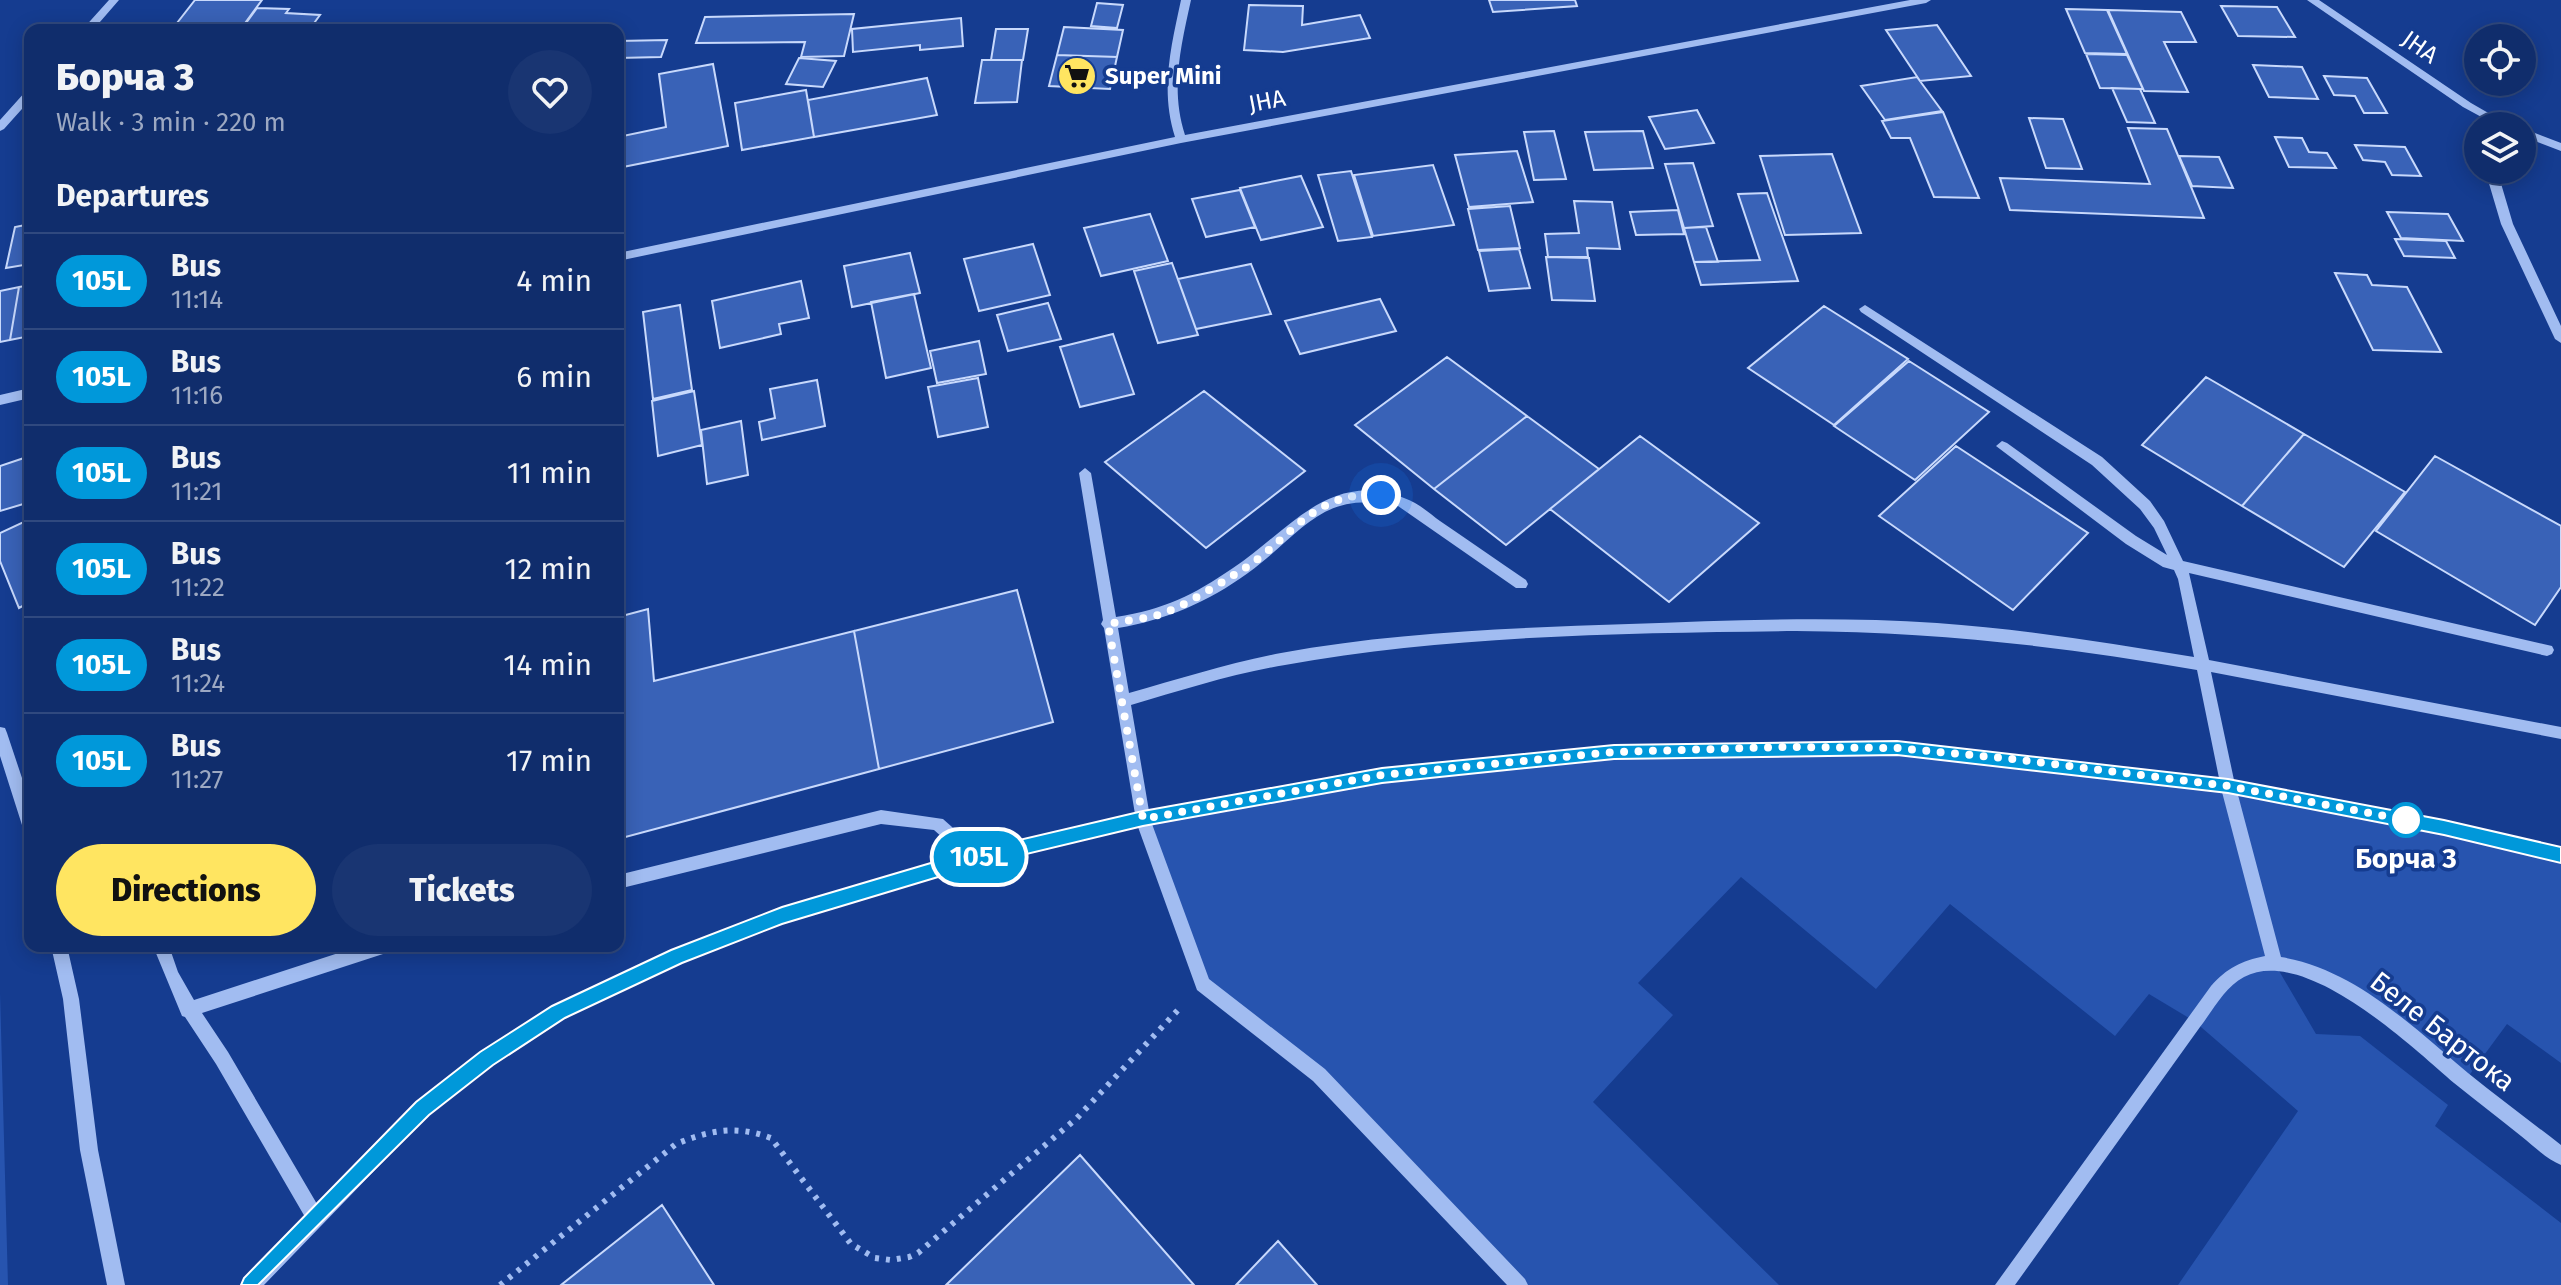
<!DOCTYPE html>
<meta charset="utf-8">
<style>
body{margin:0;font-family:"Fira Sans",sans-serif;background:#193572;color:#f1f3f6;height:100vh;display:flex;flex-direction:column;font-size:30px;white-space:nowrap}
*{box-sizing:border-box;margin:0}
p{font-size:26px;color:#9ca8c2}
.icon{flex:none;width:44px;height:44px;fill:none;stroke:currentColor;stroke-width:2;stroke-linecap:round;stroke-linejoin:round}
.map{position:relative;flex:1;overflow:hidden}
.side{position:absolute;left:24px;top:24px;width:600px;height:928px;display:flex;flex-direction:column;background:#102d6c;border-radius:16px;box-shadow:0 4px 20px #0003,0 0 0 2px #30497f}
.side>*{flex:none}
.badge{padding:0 16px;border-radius:26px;font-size:28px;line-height:52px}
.controls{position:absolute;left:2464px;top:24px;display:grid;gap:16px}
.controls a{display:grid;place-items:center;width:72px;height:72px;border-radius:50%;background:#102d6c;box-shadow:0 4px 20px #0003,0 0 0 2px #30497f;font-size:40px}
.you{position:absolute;width:40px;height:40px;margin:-20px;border:6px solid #fff;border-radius:50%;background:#1a73e8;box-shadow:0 0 0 12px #1a73e833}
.map>.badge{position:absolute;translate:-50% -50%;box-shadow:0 0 0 4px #fff}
h2{padding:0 32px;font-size:30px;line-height:72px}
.round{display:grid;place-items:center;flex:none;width:84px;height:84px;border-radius:42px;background:#193572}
.overview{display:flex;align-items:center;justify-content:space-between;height:136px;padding:0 32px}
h1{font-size:38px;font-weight:800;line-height:60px}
.cta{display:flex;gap:16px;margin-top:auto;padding:16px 32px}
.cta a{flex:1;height:92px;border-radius:48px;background:#ffe561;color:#111;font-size:32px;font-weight:800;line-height:92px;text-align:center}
.cta a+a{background:#193572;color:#f1f3f6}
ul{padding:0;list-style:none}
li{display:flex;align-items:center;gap:24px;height:96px;padding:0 32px;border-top:2px solid #30497f}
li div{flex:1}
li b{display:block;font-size:30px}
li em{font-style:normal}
li .badge{min-width:88px;font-weight:700;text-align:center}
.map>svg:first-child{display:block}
.green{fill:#2754af}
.building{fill:#3962b7;stroke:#c8d9fc;stroke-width:2}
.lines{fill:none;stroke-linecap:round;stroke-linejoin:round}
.path{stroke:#a1bcf1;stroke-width:6;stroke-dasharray:4 7;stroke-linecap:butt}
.minor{fill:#a1bcf1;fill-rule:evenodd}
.line{fill:#0098da;stroke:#fff;stroke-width:2}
.walk{stroke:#fff;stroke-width:8;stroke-dasharray:0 14.4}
.stop-dot{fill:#fff;stroke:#0098da;stroke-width:4}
.labels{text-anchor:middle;stroke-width:7;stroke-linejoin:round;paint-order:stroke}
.far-street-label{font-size:24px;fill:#fff;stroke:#153c90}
.far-poi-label{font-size:24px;font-weight:bold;fill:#fff;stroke:#153c90;text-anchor:start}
.stop-label{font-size:28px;font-weight:bold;fill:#fff;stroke:#153c90}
.street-label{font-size:28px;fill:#fff;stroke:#153c90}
</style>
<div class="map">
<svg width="2561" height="1285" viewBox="0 0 2561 1285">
<rect width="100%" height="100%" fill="#153c90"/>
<path class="green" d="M1897 748 2228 786 2561 855V1063L2507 1024 2465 1081 2372 1003 2275 964 2316 1034 2360 1036 2448 1105 2435 1126 2561 1223V1285H2178L2298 1111 2194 1021 2149 994 2115 1036 1950 904 1876 989 1741 877 1638 983 1673 1015 1593 1102 1779 1285H1519L1319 1075 1203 984 1143 819 1382 775 1614 752Z
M0 992V993L8 1285H0Z"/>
<path class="building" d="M195 0H262L240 30 209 29 213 25 177 23Z
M1489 0H1575L1577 6 1493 12Z
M1097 3 1123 5 1117 28 1091 26Z
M1249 5 1303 6 1302 25 1360 15 1370 38 1283 52 1244 50Z
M2221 6 2277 7 2295 37 2238 36Z
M257 8 289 9 286 13 320 15 309 30H241Z
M2066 9 2107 10 2127 54 2085 53Z
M2108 10 2181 12 2196 42H2164L2188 92 2144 91Z
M854 14 844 56 801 57 805 42 696 43 705 17Z
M961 18 963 46 920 50V45L853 52 852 29Z
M1937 25 1971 76 1920 81 1886 30Z
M1064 27 1123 30 1117 57 1057 55Z
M996 29H1028L1023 60H991Z
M667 40 661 57 618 58V41Z
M2086 54 2127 55 2143 89 2100 88Z
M1057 55 1117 57 1110 89 1049 86Z
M799 58 836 61 823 87 786 84Z
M982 60H1022L1017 102 975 103Z
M713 64 728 146 618 168V137L666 127 659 74Z
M2253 65 2302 67 2318 99 2269 97Z
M2324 76 2367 78 2387 113H2364L2355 96 2334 95Z
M1917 77 1942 111 1885 120 1861 86Z
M927 78 937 115 814 137 808 100Z
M2112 88 2140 89 2155 123 2127 122Z
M806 90 814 137 742 150 735 103Z
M1697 110 1714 143 1665 149 1649 117Z
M1943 112 1979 198 1934 197 1910 138H1891L1882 121Z
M2029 118 2063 119 2082 169 2046 168Z
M2128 128 2167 129 2204 218 2010 210 2000 178 2150 184Z
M1554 131 1566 179 1534 180 1524 132Z
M1643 131 1653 168 1594 170 1585 132Z
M2275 137 2302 138 2309 152 2327 153 2336 168 2289 167Z
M2355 145 2405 147 2421 176 2392 175 2385 162 2363 160Z
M1517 151 1533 202 1469 207 1455 155Z
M1832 154 1861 233 1785 235 1760 156Z
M2179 156 2219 157 2233 188 2192 186Z
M1693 163 1713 226 1684 228 1665 164Z
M1433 165 1454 225 1373 236 1354 175Z
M1351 171 1372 237 1338 241 1318 175Z
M1301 176 1323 227 1261 240 1240 188Z
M1240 190 1255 227 1206 237 1192 199Z
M1767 193 1798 281 1701 285 1694 262 1760 260 1738 194Z
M1574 201 1612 202 1620 249 1587 248 1588 257H1548L1545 234 1579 233Z
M1510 206 1520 248 1478 250 1468 209Z
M1678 210 1684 234 1636 235 1630 212Z
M2387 212 2448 214 2463 241 2401 238Z
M1150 214 1168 261 1101 276 1084 228Z
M30 224V264L6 268 15 227Z
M1706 227 1718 262H1694L1684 228Z
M2395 239 2446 241 2455 258 2404 256Z
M1033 244 1050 295 979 311 964 259Z
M1519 249 1530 288 1489 291 1479 251Z
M910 253 920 293 852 307 844 266Z
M1546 257 1589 258 1595 301 1552 300Z
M1172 263 1198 335 1158 343 1134 271Z
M1251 264 1271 314 1196 329 1178 279Z
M2335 273 2367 275 2372 285 2407 287 2441 352 2373 350Z
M801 281 809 318 779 324 781 334 720 348 712 301Z
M30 285V336L10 340 19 287Z
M19 287 10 340 0 342V291Z
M914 294 931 368 886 378 871 302Z
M1380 299 1396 331 1300 354 1285 321Z
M1048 303 1061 339 1008 351 997 315Z
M680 305 692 390 653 399 643 312Z
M1824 306 1908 359 1834 425 1748 368Z
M618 316 624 365 618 367Z
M1113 334 1134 394 1080 407 1060 347Z
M979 341 986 374 937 383 930 351Z
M1447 357 1527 416 1434 489 1355 425Z
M1909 361 1989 412 1915 480 1834 426Z
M2206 377 2304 434 2242 506 2142 445Z
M978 378 988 427 938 437 928 387Z
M817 380 825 426 762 440 759 422 775 418 770 389Z
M694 391 702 445 658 456 652 401Z
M1204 391 1305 471 1206 548 1105 462Z
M1527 416 1599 469 1506 545 1434 489Z
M741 421 748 475 707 484 701 430Z
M2304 434 2405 492 2344 567 2242 506Z
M1640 436 1759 523 1669 602 1550 509Z
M1956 446 2088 533 2013 610 1879 516Z
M30 456V502L0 511V466Z
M2435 456 2561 526V587L2535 625 2376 531Z
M30 519V602L19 608 0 561V533Z
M1017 590 1053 722 879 769 854 631Z
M648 609 654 681 854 631 879 769 618 839V617Z
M1080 1155 1194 1285H946Z
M662 1205 714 1285H561Z
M1278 1241 1317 1285H1236Z"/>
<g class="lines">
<path class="path" d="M500 1285 676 1144C710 1130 736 1125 771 1138L851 1244 875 1258 891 1260 909 1257 918 1253 1077 1118 1178 1010"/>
<path class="minor" d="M109 0H119L93 30H82Z
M1181 0H1191C1181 46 1170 89 1185 135L1910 0H1931L1926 3 1181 143 618 261V253L1175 137C1160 90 1171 47 1181 0Z
M2307 0H2319L2471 103 2511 126H2498L2463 107Z
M30 90V100L4 129 0 131V120L26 91Z
M2522 128 2561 143V151L2522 136Z
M2485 170H2497L2513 224 2561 326V343L2555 339 2501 224Z
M1865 305 2102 457 2150 501 2164 521 2183 561 2552 646 2554 650 2552 654 2547 656 2189 573 2209 660 2561 727V739L2211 672 2234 780 2444 821 2561 848V862L2444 835 2238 795 2281 957C2355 969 2413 1027 2468 1073 2499 1098 2530 1121 2561 1145V1165C2546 1159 2534 1146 2521 1136 2499 1118 2476 1101 2454 1083 2411 1046 2305 945 2244 977 2225 987 2213 1010 2200 1027L2015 1285H1995L2211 986C2227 968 2241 961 2265 956L2222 792 1897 755 1614 759 1382 782 1152 824 1209 979 1325 1069 1525 1279 1528 1285H1507L1313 1081 1197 990 1138 827 968 867 782 923 682 962 565 1018 493 1065 429 1114 264 1285H242L245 1279 305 1217 216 1064 185 1017 182 1016 153 946H169L178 972 194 1000 360 946H391L389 951 383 954 202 1013 228 1052 317 1204 417 1102 481 1053 553 1006 671 951 782 909 957 856 951 845 934 830 881 824 618 889V875L881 810 943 819 961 835 972 852 1135 814 1104 628 1101 624 1103 620 1079 473 1085 468 1091 473 1116 617C1165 609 1192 596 1233 568 1288 532 1329 469 1404 498 1417 502 1429 513 1440 521 1469 541 1497 560 1526 580L1528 584 1526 588H1516L1398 506C1321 489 1304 532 1248 573 1208 602 1166 620 1118 628L1129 693C1179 679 1229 663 1281 653 1395 632 1513 628 1629 624 1732 620 1835 616 1937 623 2023 629 2109 643 2194 657L2178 579 2174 570 2163 567 2126 544 1996 446 2002 441 2007 443 2136 536 2167 555 2154 528 2140 509 2092 465 1861 312 1859 309ZM1796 631C1934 632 2061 646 2197 670L2219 778 1897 741 1614 745 1382 768 1149 811 1131 705C1182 690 1232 674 1285 665 1449 635 1629 633 1796 631Z
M30 388V398L0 405V395Z
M0 727 5 728 7 733 30 802V832L25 830 22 825 0 756Z
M51 946H67L79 999 98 1150 125 1285H107L80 1150 63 999Z"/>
</g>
<path class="line" d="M1897 741 2228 779 2444 820 2561 847V863L2444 835 2228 793 1897 755 1614 759 1382 783 1143 826 968 868 782 924 682 963 565 1018 493 1065 429 1115 258 1285H241L244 1278 416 1102 480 1052 552 1006 671 950 782 907 968 852 1143 811 1382 768 1614 745Z"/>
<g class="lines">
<path class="walk" d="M1381 495C1310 491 1293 539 1239 572 1217 585 1193 601 1169 611 1151 619 1128 620 1108 624L1143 819 1382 775 1614 752 1783 747 1897 748 2013 759 2228 786 2406 820"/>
</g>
<defs>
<g id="supermarket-disc" transform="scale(2)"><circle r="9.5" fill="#ffe561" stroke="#153c90"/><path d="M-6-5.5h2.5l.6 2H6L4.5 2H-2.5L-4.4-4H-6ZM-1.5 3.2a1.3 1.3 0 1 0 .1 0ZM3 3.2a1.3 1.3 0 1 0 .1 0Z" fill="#111"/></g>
</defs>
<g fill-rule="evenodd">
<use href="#supermarket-disc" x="1077" y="76"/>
</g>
<circle class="stop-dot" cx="2406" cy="820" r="16"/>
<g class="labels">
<g class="far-street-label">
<text transform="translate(2420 47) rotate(35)" y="8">ЈНА</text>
<text transform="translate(1267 101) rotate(-11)" y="8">ЈНА</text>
</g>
<g class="far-poi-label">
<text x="1105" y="84">Super Mini</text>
</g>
<g class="stop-label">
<text x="2406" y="868">Борча 3</text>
</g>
<g class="street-label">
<text transform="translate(2443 1031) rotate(38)" y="10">Беле Бартока</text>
</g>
</g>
</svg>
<div class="controls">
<a><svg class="icon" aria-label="locate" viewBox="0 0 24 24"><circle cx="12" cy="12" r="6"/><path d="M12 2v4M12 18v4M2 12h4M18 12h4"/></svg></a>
<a><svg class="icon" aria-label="layers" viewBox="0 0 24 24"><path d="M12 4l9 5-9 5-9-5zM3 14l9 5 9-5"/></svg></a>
</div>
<div class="you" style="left:1381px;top:495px"></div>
<b class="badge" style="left:979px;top:857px;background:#0098da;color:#fff">105L</b>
<section class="side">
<div class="overview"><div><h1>Борча 3</h1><p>Walk · 3 min · 220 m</p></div><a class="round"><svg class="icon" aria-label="heart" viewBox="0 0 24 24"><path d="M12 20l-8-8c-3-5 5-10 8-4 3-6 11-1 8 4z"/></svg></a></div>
<h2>Departures</h2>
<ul>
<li><span class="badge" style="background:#0098da;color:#fff">105L</span><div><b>Bus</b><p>11:14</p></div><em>4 min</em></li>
<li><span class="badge" style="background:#0098da;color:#fff">105L</span><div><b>Bus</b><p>11:16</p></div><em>6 min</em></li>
<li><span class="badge" style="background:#0098da;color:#fff">105L</span><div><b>Bus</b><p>11:21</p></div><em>11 min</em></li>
<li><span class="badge" style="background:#0098da;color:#fff">105L</span><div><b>Bus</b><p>11:22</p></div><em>12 min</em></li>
<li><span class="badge" style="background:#0098da;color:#fff">105L</span><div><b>Bus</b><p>11:24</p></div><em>14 min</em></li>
<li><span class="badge" style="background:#0098da;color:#fff">105L</span><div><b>Bus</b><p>11:27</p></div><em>17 min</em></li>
</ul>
<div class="cta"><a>Directions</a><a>Tickets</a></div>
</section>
</div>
